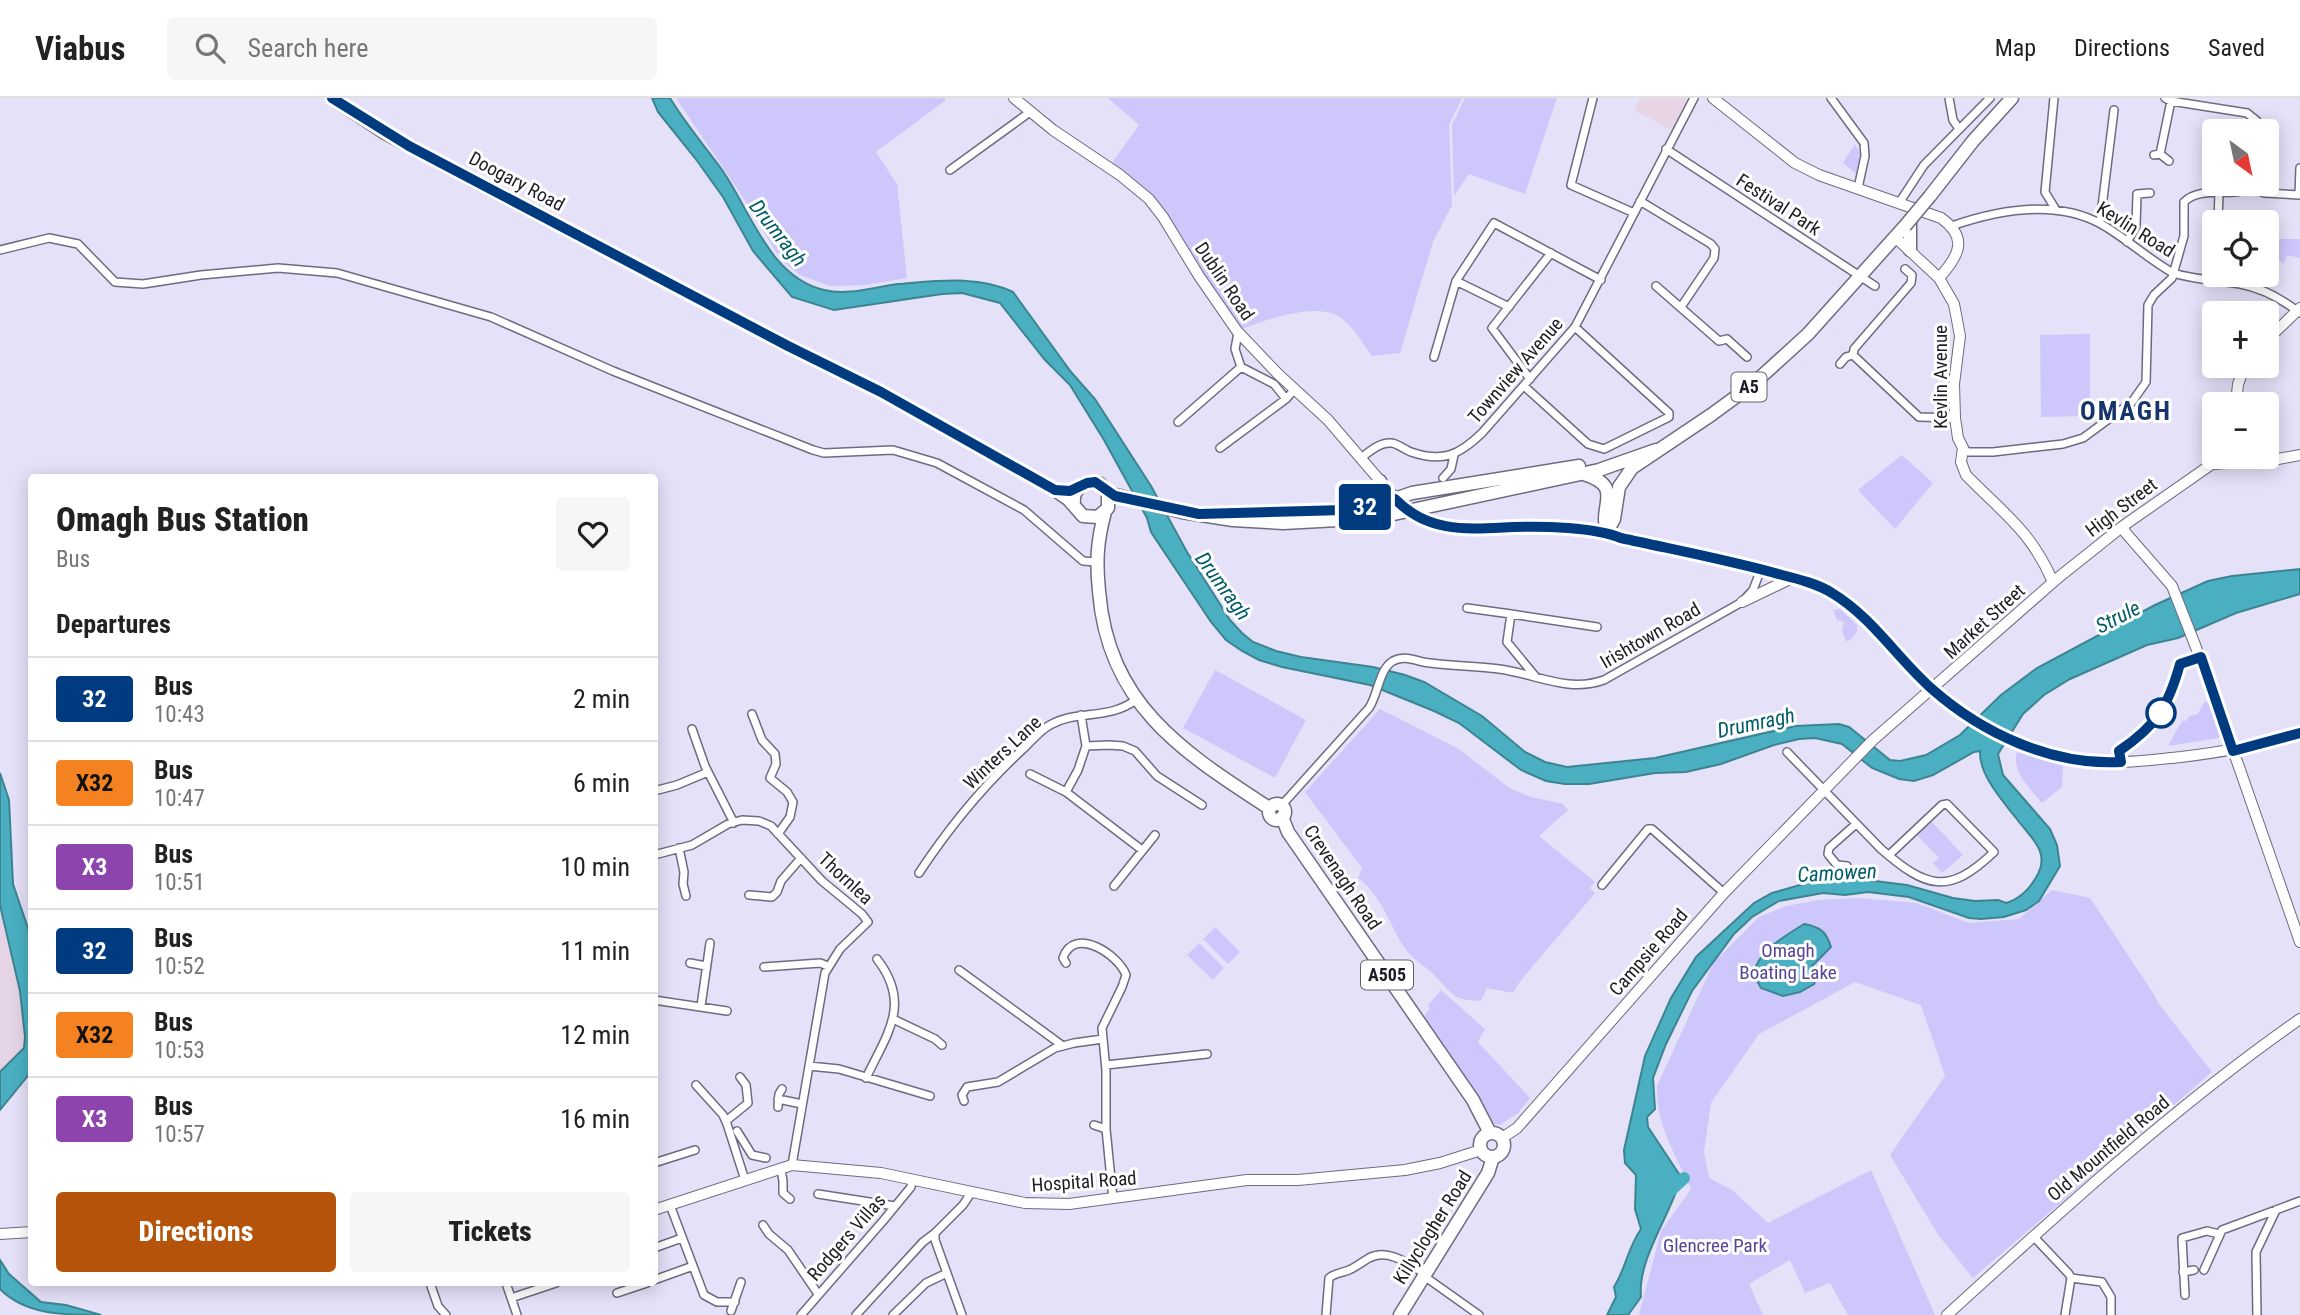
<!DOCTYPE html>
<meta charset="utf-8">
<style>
body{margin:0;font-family:"Roboto Condensed",sans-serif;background:#f6f6f6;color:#222;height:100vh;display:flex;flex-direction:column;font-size:26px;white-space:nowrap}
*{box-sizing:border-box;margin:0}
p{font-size:23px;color:#767676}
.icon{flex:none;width:38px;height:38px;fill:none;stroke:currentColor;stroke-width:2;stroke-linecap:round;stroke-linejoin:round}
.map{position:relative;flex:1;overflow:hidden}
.drawer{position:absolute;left:28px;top:376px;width:630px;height:812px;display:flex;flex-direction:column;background:#fff;border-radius:7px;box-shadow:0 4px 18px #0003}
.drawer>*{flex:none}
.badge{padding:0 14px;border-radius:5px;font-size:24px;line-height:46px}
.needle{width:46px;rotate:147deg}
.controls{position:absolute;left:2202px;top:21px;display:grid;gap:14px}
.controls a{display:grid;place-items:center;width:77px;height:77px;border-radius:7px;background:#fff;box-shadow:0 4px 18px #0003;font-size:35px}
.map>.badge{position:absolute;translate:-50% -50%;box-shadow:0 0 0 4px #fff}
h2{padding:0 28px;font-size:26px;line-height:63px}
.round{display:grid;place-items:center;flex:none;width:74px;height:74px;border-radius:7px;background:#f6f6f6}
.head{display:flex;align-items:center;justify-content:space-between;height:119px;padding:0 28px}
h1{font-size:33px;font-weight:800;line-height:52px}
.button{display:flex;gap:14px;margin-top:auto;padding:14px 28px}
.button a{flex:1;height:80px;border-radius:7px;background:#b45309;color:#fff;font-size:28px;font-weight:800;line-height:80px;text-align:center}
.button a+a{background:#f6f6f6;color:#222}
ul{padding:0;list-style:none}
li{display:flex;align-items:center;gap:21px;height:84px;padding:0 28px;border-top:2px solid #e0e0e0}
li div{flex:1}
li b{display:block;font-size:26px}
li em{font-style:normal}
li .badge{min-width:77px;font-weight:700;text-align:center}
header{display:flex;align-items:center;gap:42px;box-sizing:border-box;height:98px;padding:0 35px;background:#fff;border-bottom:2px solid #e0e0e0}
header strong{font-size:33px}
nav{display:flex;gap:38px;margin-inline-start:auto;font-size:24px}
.search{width:490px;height:63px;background:#f6f6f6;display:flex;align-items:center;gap:18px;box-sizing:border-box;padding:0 24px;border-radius:7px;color:#767676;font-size:26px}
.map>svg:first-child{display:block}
.commercial{fill:#e7d4e4}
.medical{fill:#e5d4e6}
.green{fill:#cec7fb}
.water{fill:#4ab0c1;stroke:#3d8492;stroke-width:2}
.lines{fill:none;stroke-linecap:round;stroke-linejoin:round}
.river{stroke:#4ab0c1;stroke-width:12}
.street-casing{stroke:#6e6b80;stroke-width:10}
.secondary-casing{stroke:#6e6b80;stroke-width:12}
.highway-casing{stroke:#6e6b80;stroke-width:15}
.street{stroke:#fff;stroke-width:7}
.secondary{stroke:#fff;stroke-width:10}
.highway{stroke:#fff;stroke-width:12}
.secondary-bridge-casing{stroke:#6e6b80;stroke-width:12;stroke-linecap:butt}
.highway-bridge-casing{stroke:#6e6b80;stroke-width:15;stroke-linecap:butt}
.secondary-bridge{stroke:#fff;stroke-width:10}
.highway-bridge{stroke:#fff;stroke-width:12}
.line-casing{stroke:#fff;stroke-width:16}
.line{stroke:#003b80;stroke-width:10}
.stop-dot{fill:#fff;stroke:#003b80;stroke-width:3.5}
.labels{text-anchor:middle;stroke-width:6;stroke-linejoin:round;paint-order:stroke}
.shield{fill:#fff;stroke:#626166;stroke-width:2}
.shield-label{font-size:18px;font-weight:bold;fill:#1e1d25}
.street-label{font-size:19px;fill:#1e1d25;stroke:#fff}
.park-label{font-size:19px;fill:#564494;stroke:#fff}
.water-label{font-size:21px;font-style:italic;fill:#005d69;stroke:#fff}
.district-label{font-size:26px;font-weight:bold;letter-spacing:2px;fill:#17356a;stroke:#fff}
</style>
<header>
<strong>Viabus</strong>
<div class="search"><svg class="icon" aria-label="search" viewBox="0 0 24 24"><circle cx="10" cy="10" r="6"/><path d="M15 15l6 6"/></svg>Search here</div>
<nav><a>Map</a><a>Directions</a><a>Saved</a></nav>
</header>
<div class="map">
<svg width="2300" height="1217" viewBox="0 0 2300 1217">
<rect width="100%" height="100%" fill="#e4e1f8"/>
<path class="commercial" d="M1641 0H1689L1672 32 1634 12Z"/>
<path class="medical" d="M0 807 20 893 25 939 24 950 0 974Z"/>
<path class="green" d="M676 0H945L946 2 876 54 897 86 907 180 865 187 830 188 800 177 785 165 774 151 744 101Z
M1108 0H1462L1449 27 1452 107 1433 144 1400 255 1372 258C1363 245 1354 230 1341 220 1317 202 1262 223 1237 233L1163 119 1109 69 1139 27Z
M1465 0H1557L1525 96 1469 76 1454 98 1452 27Z
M1855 46 1860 56 1856 76 1843 65Z
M2266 141H2300V160L2287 157 2284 165 2272 159 2266 169Z
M2090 236V318L2041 319 2040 237Z
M1902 357 1933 385 1895 431 1858 392Z
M1840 511 1857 527V534L1849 543H1846L1842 532 1844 524 1837 522 1833 512Z
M1215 572 1306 622 1275 680 1183 630Z
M2205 603 2211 608 2221 635 2219 640 2168 648 2182 623H2186L2189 618 2198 616Z
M1380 611 1457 650 1511 691 1531 699 1563 706 1568 712 1539 738 1595 784 1590 790 1595 795 1521 882 1513 895 1487 890 1481 903C1451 901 1456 899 1436 879 1427 869 1415 863 1407 853 1390 830 1383 798 1358 780L1362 770 1305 694Z
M2017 654 2063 667 2062 689 2042 705C2031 692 2011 673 2017 654Z
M1931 723 1953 746 1950 749 1954 747 1963 757 1942 775 1933 765 1939 760 1917 737Z
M2052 792 2090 800 2155 898 2158 905 2212 974 1973 1180 1939 1138 1890 1057 1945 978 1921 907 1855 884 1759 936 1711 1005 1704 1054 1709 1080 1732 1092 1768 1125 1871 1072 1935 1217H1848L1830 1185 1805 1195 1790 1162 1749 1186 1763 1217H1639L1661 1133 1691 1091C1676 1058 1655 1024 1657 988L1714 864 1759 819 1786 808 1819 802 1857 800 1916 805 1969 825 2019 821Z
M1215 829 1240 854 1228 866 1203 841Z
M1199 845 1224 870 1213 882 1187 857Z
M1441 892 1485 931 1478 944 1530 1000 1518 1015 1500 1027 1493 1026 1486 1011 1427 925 1425 917 1430 910 1428 907Z"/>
<path class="water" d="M652 0H670C685 25 703 46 720 69 750 110 768 179 824 192 848 198 874 189 898 186 937 183 978 177 1013 194L1071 274 1095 301 1151 388 1187 454 1230 522 1242 535 1253 544 1276 553 1301 559 1373 569 1405 577 1424 584 1482 618 1525 654 1545 664 1567 669 1655 660 1796 628 1839 626 1849 629 1890 662 1900 663 1926 657 1960 637 2001 597 2037 570 2155 507 2208 483 2232 478 2300 471V496L2236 515 2178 540 2147 547 2070 581 2044 597 2023 616 1998 656 2003 677 2050 731 2057 747 2060 768 2039 803 2026 812 2004 819 1981 821 1969 820 1909 799 1868 794 1845 797 1823 795 1779 803 1752 819 1734 836 1692 893 1666 946 1653 980 1655 1011 1647 1019 1648 1029 1681 1079C1672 1115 1637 1161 1641 1199L1628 1217H1607L1616 1199 1614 1189C1626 1170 1628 1149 1641 1131L1635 1111 1636 1077 1625 1065 1624 1052 1645 958 1671 900 1696 859 1754 805 1772 795 1807 785 1825 782 1859 781 1907 787 1953 800 1975 803 1998 802 2006 805C2019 801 2028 793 2035 781 2053 755 2030 739 2016 720 2002 702 1979 677 1980 653L1974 654 1933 677 1914 683 1899 681 1872 670 1842 646 1815 640 1799 641 1774 647 1721 666 1686 674 1655 675 1589 686H1565L1546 683 1521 672 1459 625 1434 613 1370 587 1282 569 1259 562 1242 553 1226 542 1211 524 1151 434 1147 420 1104 342 1070 287 1045 262 1000 205 962 195 942 196 834 212 792 199 753 153 723 99 695 60 658 14Z
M0 675 9 702 13 786 32 842 31 974 0 1012V974L24 950 25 939 20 893 0 807Z
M1804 826C1820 829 1826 833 1831 849L1812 868 1818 876 1814 886 1800 894 1783 898 1761 890 1753 876C1760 851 1784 839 1804 826Z
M0 1162 9 1176 41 1204 66 1207 101 1217C63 1217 26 1217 0 1191Z"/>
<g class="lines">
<path class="river" d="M1668 1095 1684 1080"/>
<g class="street-casing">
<path id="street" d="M1593 0 1571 87 1634 115
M1831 0 1864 45 1865 58 1858 90
M1949 0 1953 22 1959 31
M2054 0 2045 94 2056 112
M2165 0 2171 3 2247 15 2257 23 2256 33
M1666 51 1875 188
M2160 56 2171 3
M2154 57 2160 56 2169 63
M950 72 1030 14
M2253 90 2264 95 2300 97
M2299 97 2300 70
M1640 103 1711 146 1715 151 1714 160 1681 209
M1899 105 1924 67 1990 0
M2218 124 2219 94
M2100 125 2114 12
M1952 128C1998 112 2055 101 2101 126 2126 140 2148 161 2173 175 2195 182 2217 182 2240 186 2262 190 2282 201 2300 215
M2127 144 2136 128 2137 96 2150 95
M0 152 49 140 78 146 115 184 143 186 201 177 278 170 337 175 491 219 613 273 813 352 824 355 893 352 937 365 1024 412 1083 463 1096 464
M1905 171 1912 177 1911 185 1854 251 1853 257 1919 319 1955 320
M1456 183 1509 209
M1656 188 1719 243 1727 241 1747 259
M1434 259 1456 183 1494 125 1601 182
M1840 266 1846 259 1853 257
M1241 269 1274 286 1286 301
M1530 281 1492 230 1551 155
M1524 288 1588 346 1604 351 1669 319V315L1575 229
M1178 324 1241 269 1235 251 1238 235
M1220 350 1286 301 1295 291
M1963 350 1968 354H1993L2063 346 2083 340 2132 304 2146 284 2148 207 2154 197 2172 180 2184 138V104C2201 87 2230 100 2253 90
M1361 360C1369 354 1380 344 1391 345 1397 345 1405 352 1411 354 1443 365 1459 357 1482 335L1575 229 1694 0
M1443 380 1451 371 1454 357
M1467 510 1511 516
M1535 578 1507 544 1511 516 1597 529
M752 616 762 642 775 656 776 666 770 680 787 694 793 704 790 719 778 736
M692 631 705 668 734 725
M1086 648 1109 647 1123 648 1135 653 1157 678 1202 707
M1787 654 1881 751C1926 790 1948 798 1994 754L1947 706 1942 707 1889 757
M1030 676 1066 694 1142 752
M654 693 677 687 708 674
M1066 694 1078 672 1086 648 1081 617
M1282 707 1369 610C1378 597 1379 571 1393 563 1406 556 1417 564 1430 565 1453 568 1476 568 1499 571 1536 576 1568 595 1604 582L1742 504 1753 492 1761 471
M679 750 684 774 683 786 686 798
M654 757 692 747 728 726 742 722 759 723 771 728 822 783 862 816 868 824 840 851 825 875 792 1067
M919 775C950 728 981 690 1022 652 1031 644 1040 632 1050 627 1078 611 1109 623 1137 601
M1849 778 1847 768 1837 767 1828 756 1829 750 1856 726
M1602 787 1648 731H1652L1724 795
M1114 788 1155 737
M749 797 772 799 777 794 781 783 801 760
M690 865 706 868
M1066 865 1063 860C1074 827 1119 857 1126 877L1122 889 1102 930 1106 972V1031L1113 1101
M764 869 820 865 828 868
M959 872 1063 948
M654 902 727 913
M701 908 710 845
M893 921 935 941 942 947
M1106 967 1207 956
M809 968 839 971 930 998
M866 980C887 936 912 906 877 861
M696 987 723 1017 727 1026 745 1082
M778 1001 802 1006
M964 1003 962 997 967 989 998 984 1055 950 1074 945 1103 941
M778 1009 779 996 782 991
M726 1023 748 1005 746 987 740 979
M1094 1027 1106 1031
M737 1033 752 1057 766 1060
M654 1065 695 1052
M781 1071 783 1083V1095L790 1101
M818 1096 895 1108
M670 1107 704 1197 717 1204H735
M763 1127 769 1136 788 1152 818 1196
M2033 1138 2069 1176 2071 1180 2065 1217
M654 1150 682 1140
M2204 1172 2222 1132 2300 1103
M2183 1174 2194 1172
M1424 1178 1479 1217
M2071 1180 2102 1184 2111 1199V1217
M654 1182 693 1168
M430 1185 438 1208 446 1217
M506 1185 517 1217
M617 1195 647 1185
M2185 1197 2182 1140 2207 1133 2219 1136
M511 1200 556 1185
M731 1213 741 1184
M801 1217 883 1123 911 1089 912 1081
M856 1217 923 1144 935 1135
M893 1217 926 1185 947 1175
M962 1217 935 1142V1135L963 1107 971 1095
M1326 1217 1329 1180C1335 1175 1342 1175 1349 1172 1356 1169 1362 1164 1369 1160 1388 1150 1409 1166 1425 1176
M2257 1217 2256 1154 2276 1112"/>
</g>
<g class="secondary-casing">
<path id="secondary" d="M1014 0 1053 32 1120 77 1149 101 1163 119 1199 178 1237 233 1278 276 1328 322 1400 406
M1713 0 1795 65 1819 77 1941 120C1969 140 1959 158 1939 180
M1895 139 1939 180 1954 206 1960 238 1954 286 1955 320 1958 340 1963 350 1961 364 1966 377C2004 416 2031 433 2053 484
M2266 243 2300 210
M2236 306 2238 286 2245 268
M2214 366 2278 361 2300 357
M1422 421C1452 435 1481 431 1513 429 1543 427 1593 429 1621 440 1673 451 1725 461 1776 475 1794 480 1815 485 1831 494 1871 517 1897 558 1930 589 1979 636 2050 666 2118 664 2139 664 2160 661 2181 659 2222 654 2260 648 2300 635
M2123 428 2125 434 2172 488 2208 580 2300 844
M1742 504 1792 480
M1502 1040 1517 1030 1724 795 1873 642 2059 479 2123 428 2222 359
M654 1112 792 1067 881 1075 1025 1105 1069 1106 1247 1082H1298L1405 1072 1440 1065 1481 1052
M0 1136 32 1134
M1947 1217C2061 1113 2174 1009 2300 921"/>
</g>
<g class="highway-casing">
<path id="highway" d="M332 0 385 35 433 61 788 248 881 294 1055 392 1068 401 1083 418 1098 419 1108 410V395L1100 386C1084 381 1072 391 1074 407
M1930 98 1973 43 2012 0
M1910 122V152
M1584 376C1625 389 1598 407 1607 434
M1108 395 1182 414 1233 422 1283 425 1375 420 1599 372 1656 352
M1363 406C1374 401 1377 395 1380 383
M1105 414C1097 443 1096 464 1099 493 1108 607 1183 654 1269 710
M1245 415 1344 412 1380 406 1412 395 1579 368
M1607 434 1614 421 1619 389 1632 370 1711 317 1752 287 1808 236 1905 128
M1269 714a8 8 0 1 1 16 0a8 8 0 1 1-16 0Z
M1282 719 1288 734 1473 1002 1490 1035
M1480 1047a12 12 0 1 1 24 0a12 12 0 1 1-24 0Z
M1400 1217 1488 1075 1493 1059"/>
</g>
<use href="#street" class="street"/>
<use href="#secondary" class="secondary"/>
<use href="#highway" class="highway"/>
<g class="secondary-bridge-casing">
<path id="secondary-bridge" d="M1400 406 1422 421"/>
</g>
<g class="highway-bridge-casing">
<path id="highway-bridge" d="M1905 128 1930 98"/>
</g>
<use href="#secondary-bridge" class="secondary-bridge"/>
<use href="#highway-bridge" class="highway-bridge"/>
</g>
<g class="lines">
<g class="line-casing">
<path id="line" d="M332 0 409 48 788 248 881 294 1055 392 1070 393 1087 385 1095 384 1115 398 1199 416 1344 412 1395 401C1429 436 1469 431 1513 429 1543 428 1594 429 1621 440 1675 452 1729 462 1782 477 1798 481 1818 486 1832 495 1872 519 1897 560 1932 591 1982 635 2052 668 2121 664L2119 653C2156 628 2168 609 2180 566L2201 559 2233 653 2300 635"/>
</g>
<use href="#line" class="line"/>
</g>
<circle class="stop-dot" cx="2161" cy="615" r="14"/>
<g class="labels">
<g class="shield">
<rect x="1731.5" y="274.5" width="35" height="29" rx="5"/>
<rect x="1361" y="862.5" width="52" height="29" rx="5"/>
</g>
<g class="shield-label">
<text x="1749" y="295">A5</text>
<text x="1387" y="883">A505</text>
</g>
<g class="street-label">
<text transform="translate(517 83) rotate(28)" y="7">Doogary Road</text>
<text transform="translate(1779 106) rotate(33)" y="7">Festival Park</text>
<text transform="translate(2136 131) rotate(32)" y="7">Kevlin Road</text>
<text transform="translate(1225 183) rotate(56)" y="7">Dublin Road</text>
<text transform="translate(1515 272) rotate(-49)" y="7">Townview Avenue</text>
<text transform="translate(1940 279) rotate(-90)" y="7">Kevlin Avenue</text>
<text transform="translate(2121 409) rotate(-37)" y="7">High Street</text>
<text transform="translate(1984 523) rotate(-42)" y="7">Market Street</text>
<text transform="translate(1650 537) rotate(-30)" y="7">Irishtown Road</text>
<text transform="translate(1002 654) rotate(-43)" y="7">Winters Lane</text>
<text transform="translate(1343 779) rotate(56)" y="7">Crevenagh Road</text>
<text transform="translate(846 780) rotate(43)" y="7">Thornlea</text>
<text transform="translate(1648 854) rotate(-49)" y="7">Campsie Road</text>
<text transform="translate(2108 1050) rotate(-40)" y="7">Old Mountfield Road</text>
<text transform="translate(1084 1083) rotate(-4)" y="7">Hospital Road</text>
<text transform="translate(1432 1129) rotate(-58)" y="7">Killyclogher Road</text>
<text transform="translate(846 1139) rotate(-49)" y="7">Rodgers Villas</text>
</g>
<g class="park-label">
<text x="1788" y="859">Omagh<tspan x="1788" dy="22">Boating Lake</tspan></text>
<text x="1715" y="1154">Glencree Park</text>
</g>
<g class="water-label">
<text transform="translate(778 135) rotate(52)" y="7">Drumragh</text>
<text transform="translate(1223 488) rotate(54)" y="7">Drumragh</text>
<text transform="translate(2118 519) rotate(-27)" y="7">Strule</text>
<text transform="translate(1756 625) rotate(-12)" y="7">Drumragh</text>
<text transform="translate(1837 775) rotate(-3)" y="7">Camowen</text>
</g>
<g class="district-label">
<text x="2126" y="322">OMAGH</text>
</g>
</g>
</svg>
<div class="controls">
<a><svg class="needle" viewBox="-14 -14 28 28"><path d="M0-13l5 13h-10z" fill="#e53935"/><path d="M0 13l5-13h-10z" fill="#767676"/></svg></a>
<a><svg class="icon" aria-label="locate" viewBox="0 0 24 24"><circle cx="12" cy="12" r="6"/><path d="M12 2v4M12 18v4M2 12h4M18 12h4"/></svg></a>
<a>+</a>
<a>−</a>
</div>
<b class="badge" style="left:1365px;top:409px;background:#003b80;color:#fff">32</b>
<section class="drawer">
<div class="head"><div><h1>Omagh Bus Station</h1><p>Bus</p></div><a class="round"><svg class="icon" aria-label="heart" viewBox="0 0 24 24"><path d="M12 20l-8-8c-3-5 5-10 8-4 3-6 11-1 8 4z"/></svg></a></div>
<h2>Departures</h2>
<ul>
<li><span class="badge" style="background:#003b80;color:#fff">32</span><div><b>Bus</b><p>10:43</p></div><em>2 min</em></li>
<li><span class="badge" style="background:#f58220;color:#111">X32</span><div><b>Bus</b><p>10:47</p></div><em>6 min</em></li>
<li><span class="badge" style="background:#8e44ad;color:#fff">X3</span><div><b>Bus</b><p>10:51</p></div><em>10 min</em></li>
<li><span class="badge" style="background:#003b80;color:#fff">32</span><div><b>Bus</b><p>10:52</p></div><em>11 min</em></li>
<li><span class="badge" style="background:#f58220;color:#111">X32</span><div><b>Bus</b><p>10:53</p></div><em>12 min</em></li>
<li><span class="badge" style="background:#8e44ad;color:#fff">X3</span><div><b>Bus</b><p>10:57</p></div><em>16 min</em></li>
</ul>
<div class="button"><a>Directions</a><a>Tickets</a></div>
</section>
</div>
